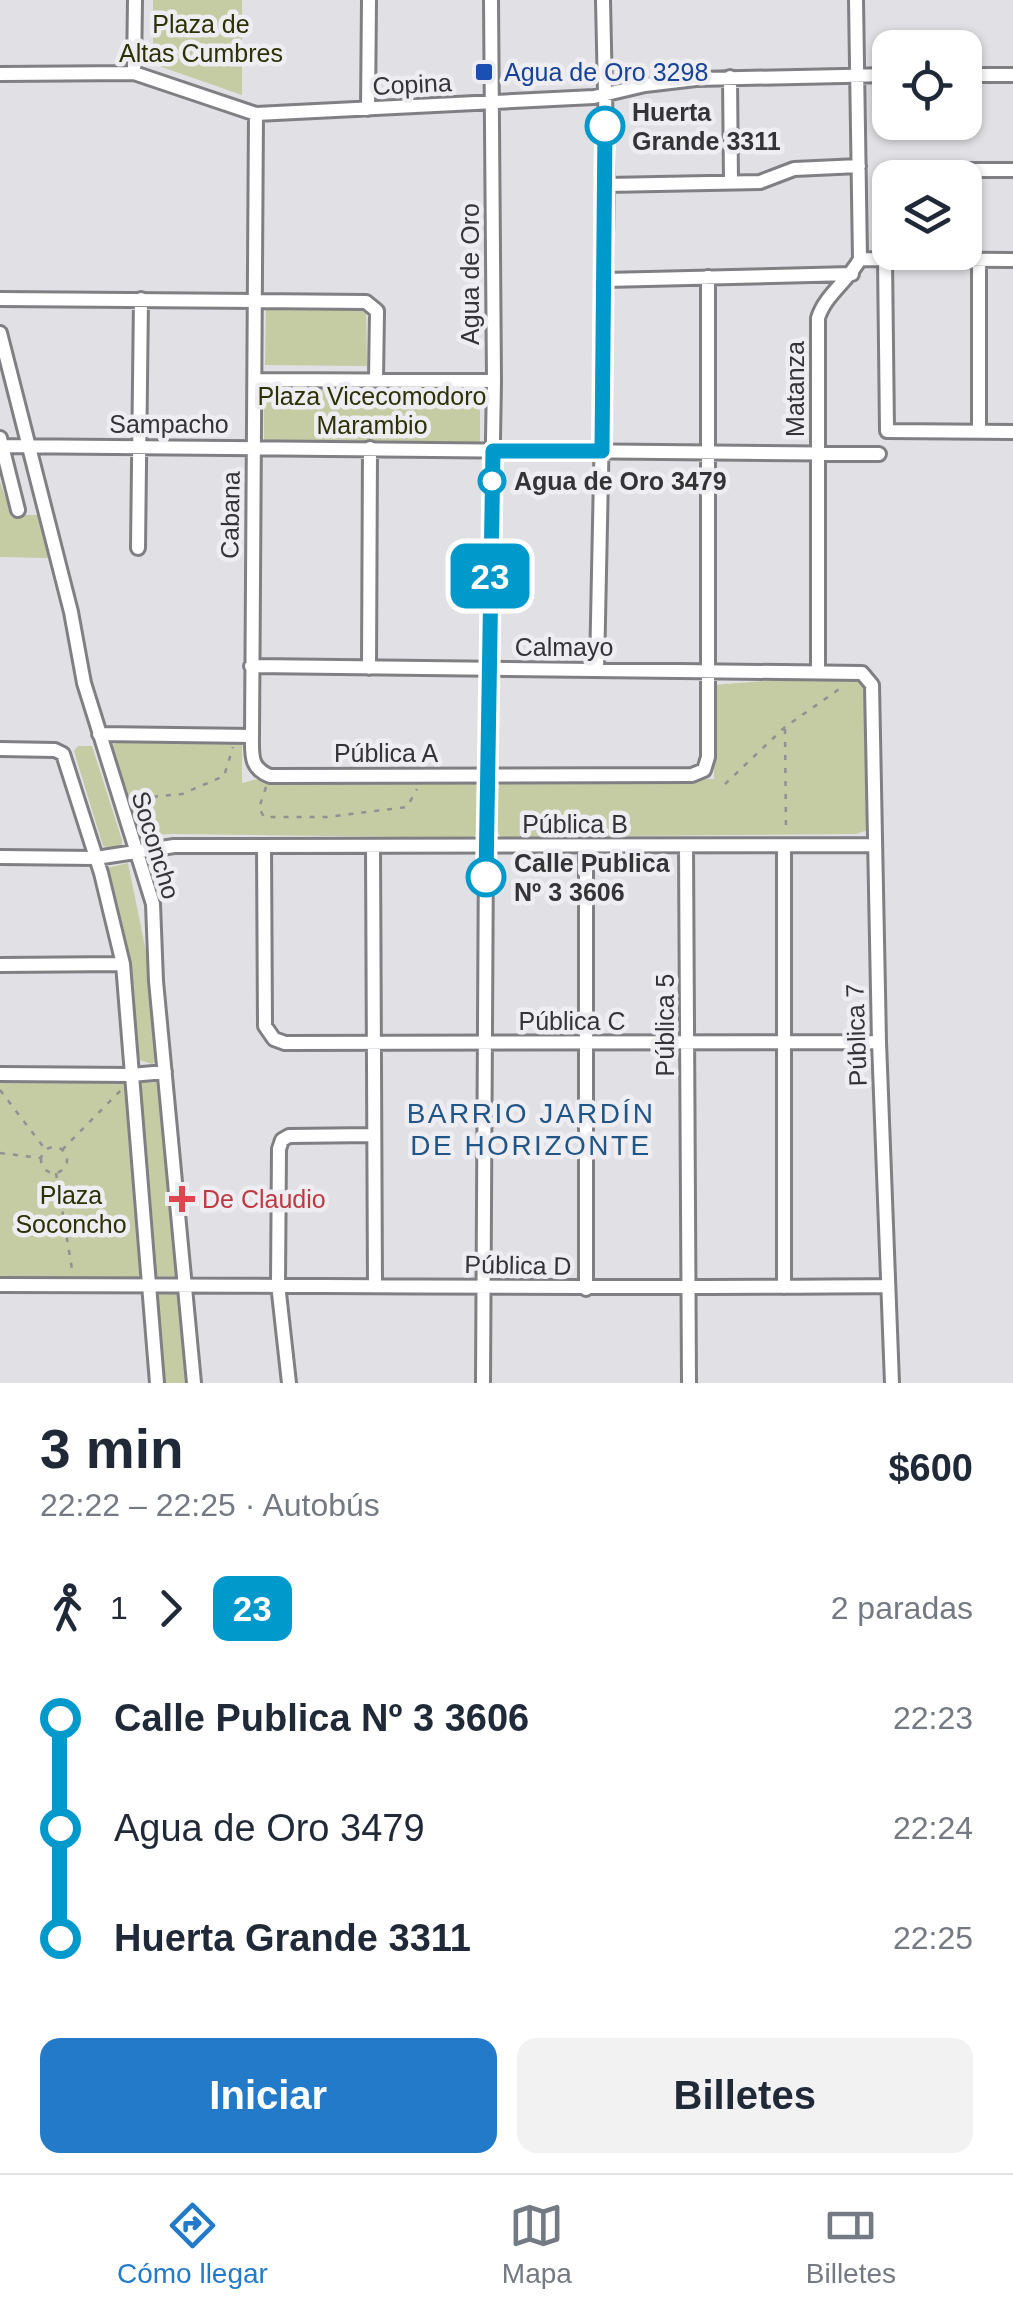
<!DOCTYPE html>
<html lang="es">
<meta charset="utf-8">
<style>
body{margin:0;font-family:Arial,sans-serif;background:#f2f2f3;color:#1f2937;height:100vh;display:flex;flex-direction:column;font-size:38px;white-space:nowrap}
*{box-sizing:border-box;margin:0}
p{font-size:32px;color:#747a83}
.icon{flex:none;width:55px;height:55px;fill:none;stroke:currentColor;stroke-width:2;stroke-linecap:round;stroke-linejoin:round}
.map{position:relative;height:1383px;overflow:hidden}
.drawer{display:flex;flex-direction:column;background:#fff;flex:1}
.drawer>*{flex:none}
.badge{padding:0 20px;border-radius:15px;font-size:35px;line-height:65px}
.fabs{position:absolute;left:872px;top:30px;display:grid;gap:20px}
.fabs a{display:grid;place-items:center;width:110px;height:110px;border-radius:20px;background:#fff;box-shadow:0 2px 8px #0004;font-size:50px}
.map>.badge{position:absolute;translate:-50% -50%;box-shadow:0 0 0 5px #fff}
.legs{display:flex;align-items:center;gap:15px;height:110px;padding:0 40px;font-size:32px}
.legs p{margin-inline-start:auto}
.head{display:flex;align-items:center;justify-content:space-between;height:170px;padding:0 40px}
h1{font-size:55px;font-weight:800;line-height:75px}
.cta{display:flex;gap:20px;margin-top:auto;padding:20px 40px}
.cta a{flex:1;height:115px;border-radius:20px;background:#237ac8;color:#fff;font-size:40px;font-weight:800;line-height:115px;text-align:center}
.cta a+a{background:#f2f2f3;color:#1f2937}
ul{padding:0 40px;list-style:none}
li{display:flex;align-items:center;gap:35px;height:110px;font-size:38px}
li i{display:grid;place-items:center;width:15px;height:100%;margin:0 12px;background:currentColor}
li i::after{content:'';width:25px;height:25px;margin:-12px;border:8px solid;border-radius:50%;background:#fff}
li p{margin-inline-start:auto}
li:first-child i{background:linear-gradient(#0000 50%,currentColor 0)}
li:last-child i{background:linear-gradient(currentColor 50%,#0000 0)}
.tabs{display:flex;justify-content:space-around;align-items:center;height:140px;border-top:2px solid #e0e1e3;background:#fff;font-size:28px;color:#747a83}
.tabs a{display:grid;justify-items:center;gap:5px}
.tabs .current{color:#237ac8}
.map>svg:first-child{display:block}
.green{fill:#c5cba3}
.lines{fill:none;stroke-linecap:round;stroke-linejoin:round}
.street-casing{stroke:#807f83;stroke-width:18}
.path{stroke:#919093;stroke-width:2.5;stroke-dasharray:5 8;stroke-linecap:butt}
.street{stroke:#fff;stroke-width:12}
.line-1-casing{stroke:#fff;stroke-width:22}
.line-1{stroke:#0099cb;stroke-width:15}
.transit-dot{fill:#1a4fb4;stroke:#eeedf1;stroke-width:4}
.stop-1-dot{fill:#fff;stroke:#0099cb;stroke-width:5}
.health-dot{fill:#e0444e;stroke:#eeedf1;stroke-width:4}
.labels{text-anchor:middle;stroke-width:9;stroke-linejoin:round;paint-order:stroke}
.park-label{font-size:25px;fill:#2d3106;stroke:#eeedf1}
.transit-label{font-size:25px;fill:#164399;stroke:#eeedf1;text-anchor:start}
.street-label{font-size:25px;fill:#343436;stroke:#eeedf1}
.stop-label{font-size:25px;font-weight:bold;fill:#343436;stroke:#eeedf1;text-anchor:start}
.health-label{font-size:25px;fill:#be3a42;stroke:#eeedf1;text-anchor:start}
.neighbourhood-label{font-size:28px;letter-spacing:2.5px;fill:#205587;stroke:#eeedf1}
</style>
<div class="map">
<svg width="1013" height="1383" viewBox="0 0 1013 1383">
<rect width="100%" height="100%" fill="#e1e0e4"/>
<path class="green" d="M153 0H242V95L153 64Z
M266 305 366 306 367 366 265 365Z
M264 380 480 382V442L264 440Z
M0 481 11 515H41L48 558 0 557Z
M862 673 866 690 868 830 856 834 501 837C490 822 491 796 502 781L714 779V685Z
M123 740H242V783L270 776 475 780 479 787V833L471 838 173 834 133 836 110 746Z
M78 746H92L122 840V845L114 850 103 846 74 751Z
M128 863 151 976 158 1059 152 1064 136 1059 129 959 106 876 107 868Z
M0 1074 131 1075 148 1285H0Z
M159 1082 183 1277 155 1276 137 1083Z
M182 1283 192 1383H164L156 1284Z"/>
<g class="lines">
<g class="street-casing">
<path id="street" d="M134 73 135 0
M0 74 134 73 256 114 594 97 645 85 696 79 890 75
M965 75H1013
M730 77 731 182
M368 109 369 0
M887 170H1013
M607 185 760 182 794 169 859 166
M860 259 1013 260
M885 259 887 431 1013 432
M979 260V432
M605 280 852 274
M0 299 366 302 377 311 376 380
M0 333 71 612 84 683 153 904 156 981 194 1383
M255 380 494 381
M0 438 18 510
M0 446 879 454
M138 548 141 299
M251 666 862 673 872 685 879 1042 892 1383
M369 668 370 448
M597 669 607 185 603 0
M818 672V318C825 295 849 280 860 259L856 0
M99 734 252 736C252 755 250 768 270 776L692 775 704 770 708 757V277
M252 736 256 114
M0 749 55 750 63 754 101 873 123 964 157 1383
M264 846 265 1026 274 1039 285 1043 879 1042
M784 846V1287
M373 847 375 1285
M586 847V1289
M686 847 689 1383
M0 857 96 858 174 846 874 845
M0 965 123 964
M0 1074 131 1075 165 1072
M0 1285C296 1285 591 1289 887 1286
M289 1383 278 1284 279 1149 282 1140 289 1136 373 1135
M483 1383 486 847 494 381 491 0"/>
</g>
<path class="path" d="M785 729 786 831
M725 784 785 727 845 685
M266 787 259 808 264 817H327L407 807 417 789
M140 798 182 794 224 776 233 747
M0 1090 45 1149
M41 1160a13 13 0 1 1 26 0a13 13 0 1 1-26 0Z
M62 1150 121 1090
M0 1153 40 1158
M56 1173 73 1275"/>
<use href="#street" class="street"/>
</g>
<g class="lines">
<g class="line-1-casing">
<path id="line-1" d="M486 877 493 451H602L605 126"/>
</g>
<use href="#line-1" class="line-1"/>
</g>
<rect class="transit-dot" x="474" y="62" width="20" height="20" rx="5"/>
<g class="stop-1-dot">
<circle cx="605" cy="126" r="18"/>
<circle cx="492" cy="481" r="12"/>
<circle cx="486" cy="877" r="18"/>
</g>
<path class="health-dot" d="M177 1184h10v10h10v10h-10v10h-10v-10h-10v-10h10z"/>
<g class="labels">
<g class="park-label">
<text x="201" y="33">Plaza de<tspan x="201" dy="29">Altas Cumbres</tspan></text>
<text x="372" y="405">Plaza Vicecomodoro<tspan x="372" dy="29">Marambio</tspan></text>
<text x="71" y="1204">Plaza<tspan x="71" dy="29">Soconcho</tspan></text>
</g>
<g class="transit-label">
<text x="504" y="81">Agua de Oro 3298</text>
</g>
<g class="street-label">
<text transform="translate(412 84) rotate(-3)" y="9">Copina</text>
<text transform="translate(470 274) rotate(-90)" y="9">Agua de Oro</text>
<text transform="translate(795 389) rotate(-90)" y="9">Matanza</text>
<text x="169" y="433">Sampacho</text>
<text transform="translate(230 515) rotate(-89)" y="9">Cabana</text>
<text x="564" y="656">Calmayo</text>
<text x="386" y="762">Pública A</text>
<text x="575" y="833">Pública B</text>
<text transform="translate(156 845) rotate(73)" y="9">Soconcho</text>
<text x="572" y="1030">Pública C</text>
<text transform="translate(665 1025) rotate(-90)" y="9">Pública 5</text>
<text transform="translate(856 1035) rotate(-92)" y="9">Pública 7</text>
<text transform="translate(518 1265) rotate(1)" y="9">Pública D</text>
</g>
<g class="stop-label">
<text x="632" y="121">Huerta<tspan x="632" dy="29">Grande 3311</tspan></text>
<text x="514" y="490">Agua de Oro 3479</text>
<text x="514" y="872">Calle Publica<tspan x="514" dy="29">Nº 3 3606</tspan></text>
</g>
<g class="health-label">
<text x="202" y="1208">De Claudio</text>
</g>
<g class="neighbourhood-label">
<text x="531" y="1123">BARRIO JARDÍN<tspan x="531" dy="32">DE HORIZONTE</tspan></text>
</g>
</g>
</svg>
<div class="fabs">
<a><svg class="icon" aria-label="locate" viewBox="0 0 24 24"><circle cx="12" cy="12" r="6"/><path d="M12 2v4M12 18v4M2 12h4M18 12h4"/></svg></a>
<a><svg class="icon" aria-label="layers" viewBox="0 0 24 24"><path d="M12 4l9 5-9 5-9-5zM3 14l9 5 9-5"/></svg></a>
</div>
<b class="badge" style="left:490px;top:576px;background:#0099cb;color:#fff">23</b>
</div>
<section class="drawer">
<div class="head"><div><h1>3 min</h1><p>22:22 – 22:25 · Autobús</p></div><b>$600</b></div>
<div class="legs"><svg class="icon" aria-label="walk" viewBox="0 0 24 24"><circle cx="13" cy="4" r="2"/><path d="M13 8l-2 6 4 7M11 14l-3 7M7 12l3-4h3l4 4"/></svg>1<svg class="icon" aria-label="forward" viewBox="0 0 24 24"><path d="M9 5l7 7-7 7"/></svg><b class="badge" style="background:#0099cb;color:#fff">23</b><p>2 paradas</p></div>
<ul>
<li><i style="color:#0099cb"></i><b>Calle Publica Nº 3 3606</b><p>22:23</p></li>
<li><i style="color:#0099cb"></i><span>Agua de Oro 3479</span><p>22:24</p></li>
<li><i style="color:#0099cb"></i><b>Huerta Grande 3311</b><p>22:25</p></li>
</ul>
<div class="cta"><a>Iniciar</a><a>Billetes</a></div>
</section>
<nav class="tabs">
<a class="current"><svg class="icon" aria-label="directions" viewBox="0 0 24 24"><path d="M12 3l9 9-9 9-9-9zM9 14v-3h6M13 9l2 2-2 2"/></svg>Cómo llegar</a>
<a><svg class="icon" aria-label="map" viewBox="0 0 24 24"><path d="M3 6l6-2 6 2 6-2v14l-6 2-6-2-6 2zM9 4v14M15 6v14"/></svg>Mapa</a>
<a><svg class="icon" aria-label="tickets" viewBox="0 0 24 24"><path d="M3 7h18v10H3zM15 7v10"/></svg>Billetes</a>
</nav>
